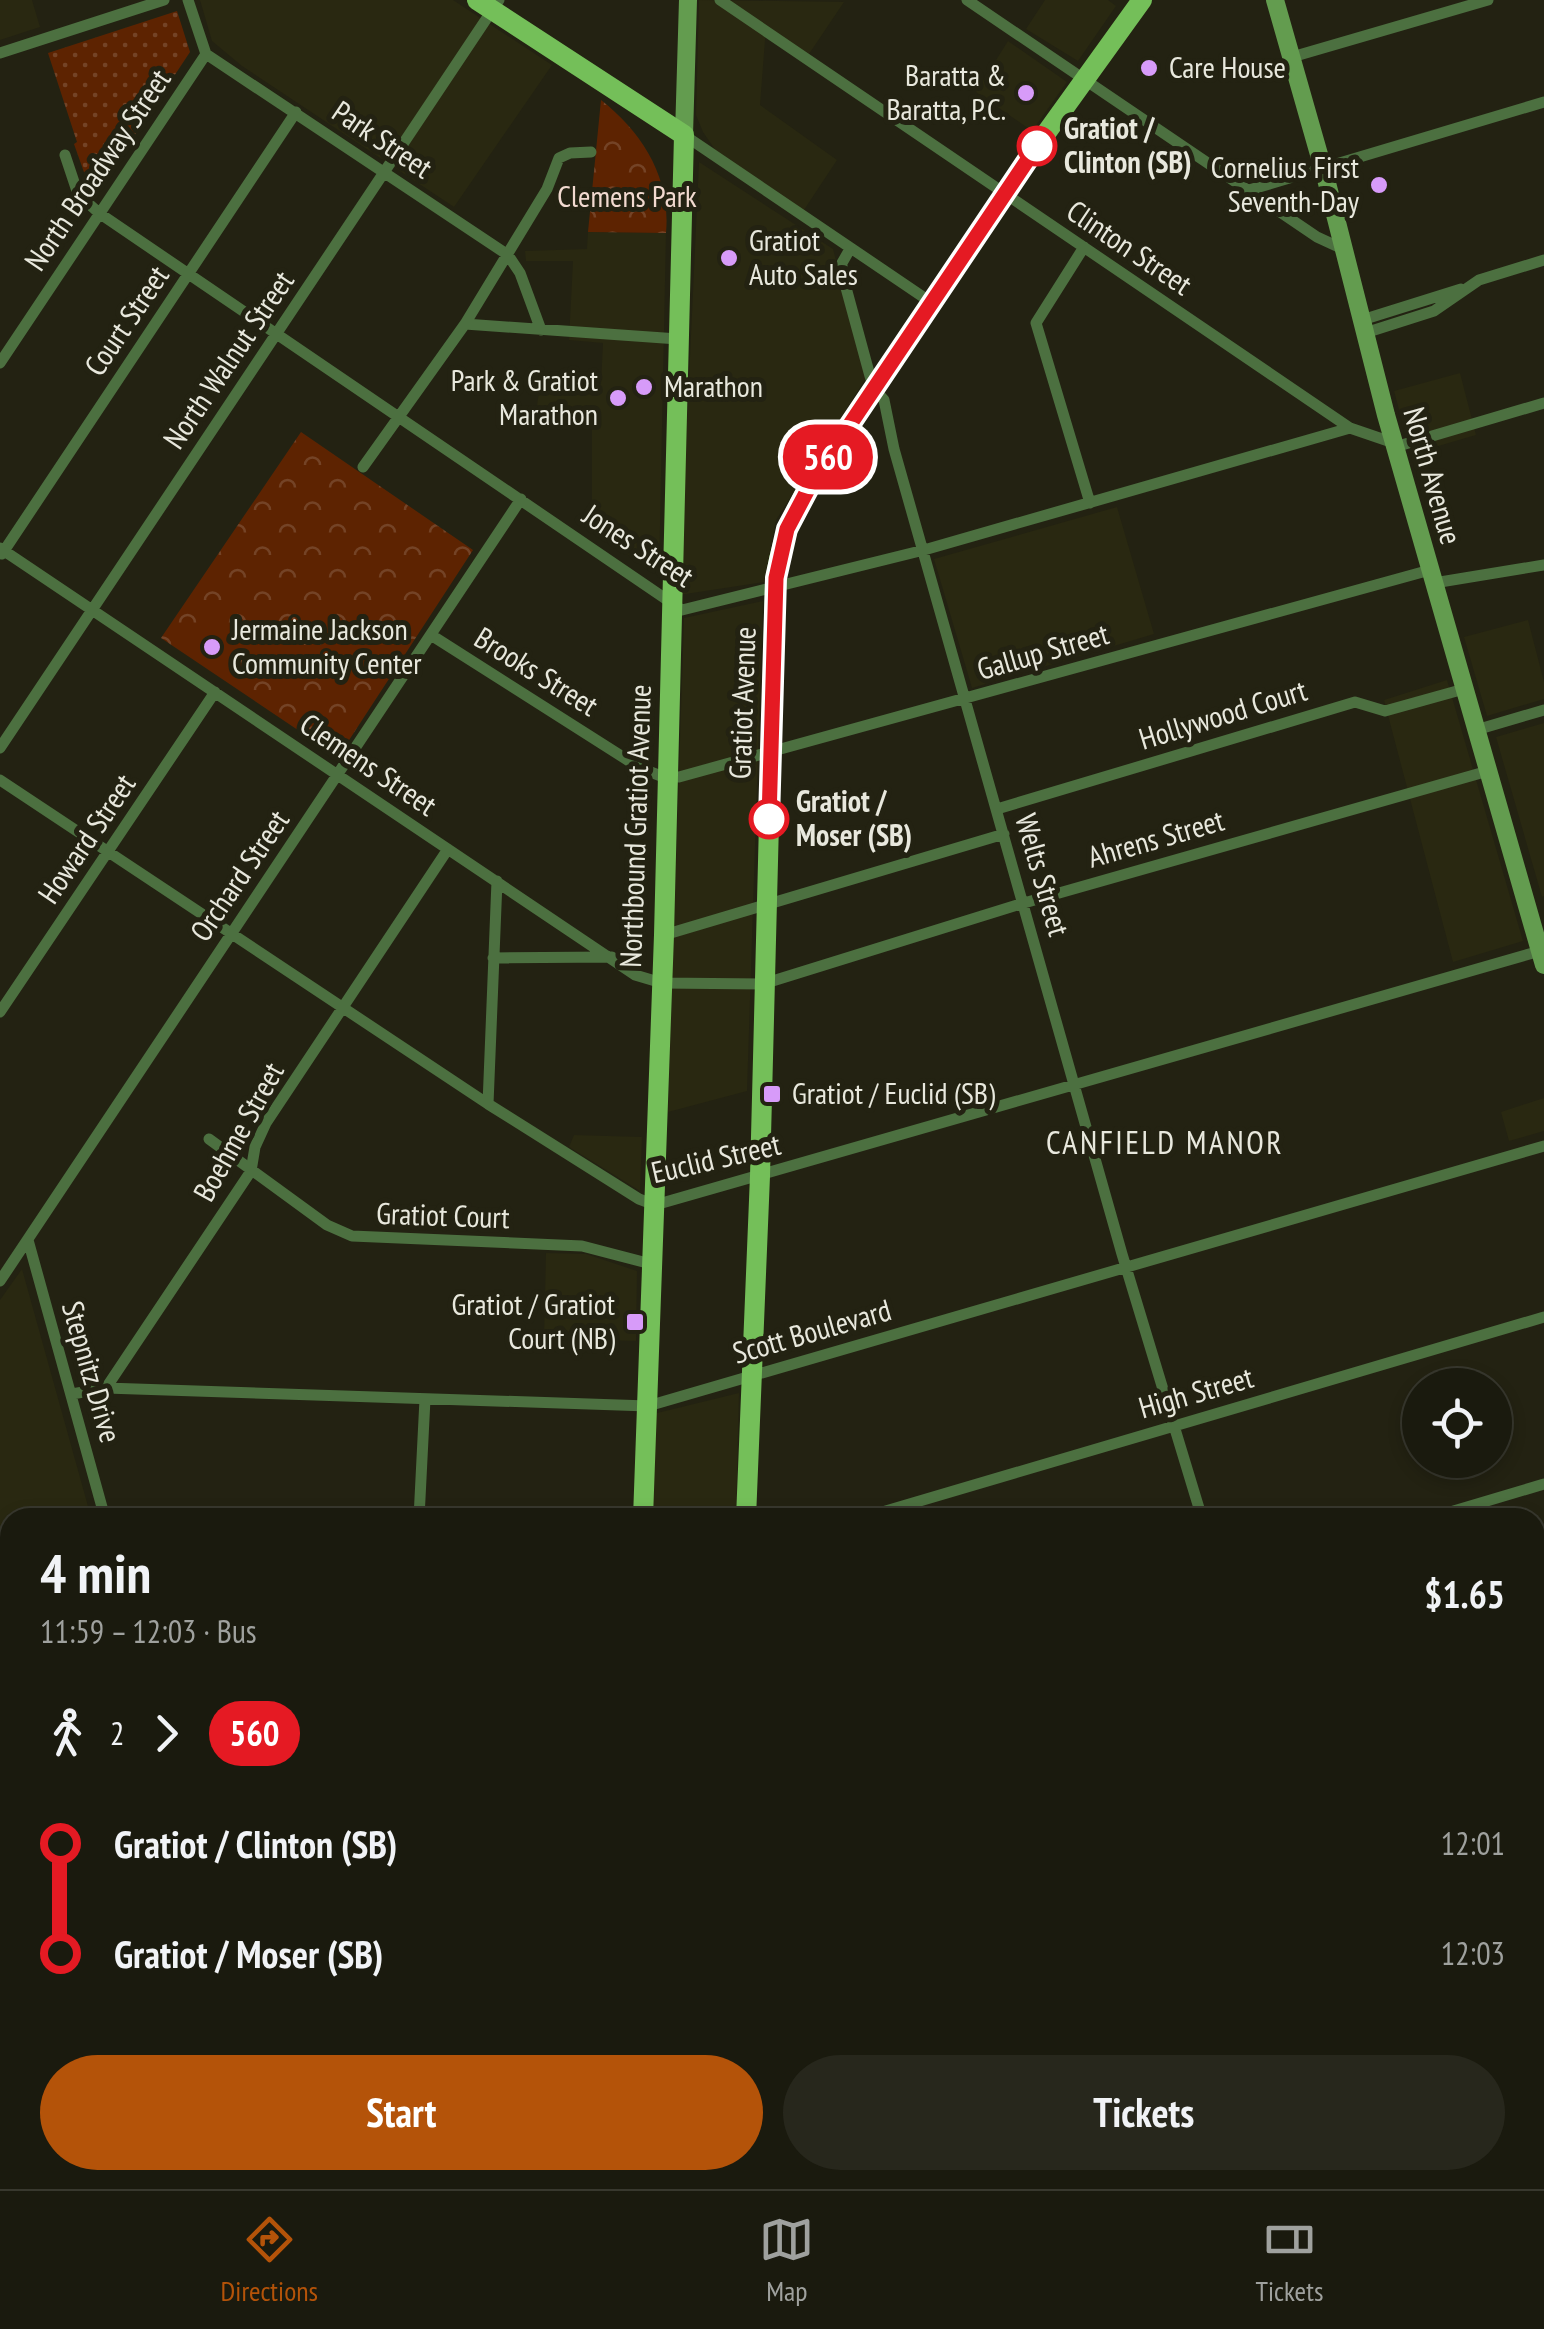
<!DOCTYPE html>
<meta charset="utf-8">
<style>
body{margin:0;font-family:"PT Sans Narrow",sans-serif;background:#27271c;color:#f1f3f6;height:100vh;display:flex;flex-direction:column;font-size:38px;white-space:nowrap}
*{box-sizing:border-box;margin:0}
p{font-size:32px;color:#9fa19e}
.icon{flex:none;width:55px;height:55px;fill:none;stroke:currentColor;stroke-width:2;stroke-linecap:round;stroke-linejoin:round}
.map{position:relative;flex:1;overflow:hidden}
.sheet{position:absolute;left:0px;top:1508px;width:1545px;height:682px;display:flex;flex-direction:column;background:#1a1a0e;border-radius:30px 30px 0 0;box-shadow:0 5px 15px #0003,0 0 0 2px #38382e}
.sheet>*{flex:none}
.badge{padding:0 20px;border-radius:32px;font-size:35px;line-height:65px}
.buttons{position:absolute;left:1402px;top:1368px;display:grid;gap:20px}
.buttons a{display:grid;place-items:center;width:110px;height:110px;border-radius:50%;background:#1a1a0e;box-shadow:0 5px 15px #0003,0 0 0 2px #38382e;font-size:50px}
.map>.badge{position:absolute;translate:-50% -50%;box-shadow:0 0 0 5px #fff}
.legs{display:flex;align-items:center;gap:15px;height:110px;padding:0 40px;font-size:32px}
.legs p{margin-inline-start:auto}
.overview{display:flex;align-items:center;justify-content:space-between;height:170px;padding:0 40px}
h1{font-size:55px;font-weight:700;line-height:75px}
.button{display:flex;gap:20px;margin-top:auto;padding:20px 40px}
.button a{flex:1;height:115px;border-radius:60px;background:#b45309;color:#fff;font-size:40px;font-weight:700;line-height:115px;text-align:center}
.button a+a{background:#27271c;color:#f1f3f6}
ul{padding:0 40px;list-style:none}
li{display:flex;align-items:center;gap:35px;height:110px;font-size:38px}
li i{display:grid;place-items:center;width:15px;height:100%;margin:0 12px;background:currentColor}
li i::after{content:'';width:25px;height:25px;margin:-12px;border:8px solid;border-radius:50%;background:#1a1a0e}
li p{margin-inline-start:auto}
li:first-child i{background:linear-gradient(#0000 50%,currentColor 0)}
li:last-child i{background:linear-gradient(currentColor 50%,#0000 0)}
.tab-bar{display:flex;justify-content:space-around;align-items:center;height:140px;border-top:2px solid #38382e;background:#1a1a0e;font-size:28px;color:#9fa19e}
.tab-bar a{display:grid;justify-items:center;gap:5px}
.tab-bar .on{color:#b45309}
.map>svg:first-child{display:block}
.built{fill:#292811}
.grass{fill:url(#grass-dots)}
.park{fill:url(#park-crowns)}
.garden{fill:#5d2301}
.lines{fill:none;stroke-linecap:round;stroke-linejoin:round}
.street{stroke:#4c7040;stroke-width:11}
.secondary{stroke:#639c4f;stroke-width:18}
.primary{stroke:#74bf59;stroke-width:20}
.line-1-casing{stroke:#fff;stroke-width:22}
.line-1{stroke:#e51a23;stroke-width:15}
.poi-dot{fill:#d79bf9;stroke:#232212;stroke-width:4}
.stop-1-dot{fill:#fff;stroke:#e51a23;stroke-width:5}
.labels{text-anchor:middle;stroke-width:10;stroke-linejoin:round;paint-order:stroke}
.poi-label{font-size:30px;fill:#e8e8dd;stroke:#232212;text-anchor:start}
.stop-label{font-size:30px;font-weight:bold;fill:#e8e8dd;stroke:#232212;text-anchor:start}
.street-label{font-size:30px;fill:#e8e8dd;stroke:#232212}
.park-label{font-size:30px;fill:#f2dad0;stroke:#232212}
.neighbourhood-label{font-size:32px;letter-spacing:2.5px;fill:#e8e8dd;stroke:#232212}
</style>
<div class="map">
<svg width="1544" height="2189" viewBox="0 0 1544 2189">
<defs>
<pattern id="grass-dots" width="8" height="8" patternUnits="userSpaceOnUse" patternTransform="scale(2.5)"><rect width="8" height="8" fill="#5d2301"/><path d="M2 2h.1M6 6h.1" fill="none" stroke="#744326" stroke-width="1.8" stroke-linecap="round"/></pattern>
<pattern id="park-crowns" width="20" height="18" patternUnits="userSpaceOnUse" patternTransform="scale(2.5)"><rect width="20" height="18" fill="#5d2301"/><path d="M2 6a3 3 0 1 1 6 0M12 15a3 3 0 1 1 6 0" fill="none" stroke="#744326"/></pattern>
</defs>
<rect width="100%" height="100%" fill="#232212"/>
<path class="built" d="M0 0H32L40 27 0 40Z
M200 0H453L552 65 454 207 242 66 212 41Z
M699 0 844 2 809 54 766 27 760 105 837 160 804 210 716 151 703 132 696 115Z
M1045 0H1108L1116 6 1078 61 1026 29Z
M1008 41 1067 82 1032 131 976 92Z
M699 162 833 249 866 378 776 520 764 582 679 595Z
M588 232 666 233 659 574 592 532V423L535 419 540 385 601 384 603 343 569 340 573 261H526L525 251 587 249Z
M1460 373 1476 435 1411 454 1394 391Z
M1117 507 1154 634 972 688 934 559Z
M763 601 747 1091 668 1112 684 618Z
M1528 620 1544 682V699L1487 716 1464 637Z
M1447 680 1523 941 1453 962 1384 700Z
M1544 723V896L1542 897 1496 737Z
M1544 1098V1131L1509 1141 1501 1112Z
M574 1135 642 1137 640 1191 569 1147Z
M546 1253 586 1254 637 1271 636 1341 544 1338Z
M22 1269 91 1517 10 1518V1610L0 1613V1300Z
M739 1393 736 1517 650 1518 653 1414Z"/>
<path class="grass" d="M177 11 190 52 95 195 91 192 74 144 77 142 48 53Z"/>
<path class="park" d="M601 100C643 133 671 178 666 233L588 232Z
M301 432 473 550 338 757 161 638Z
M10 1958V2180H215L185 2189H0V1961Z"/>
<path class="garden" d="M0 2131 10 2132V2180H57L56 2189H0Z"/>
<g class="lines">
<path class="street" d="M188 0 206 54 508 255 520 273 541 330
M720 0 1350 428 1394 443
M967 0 1317 237 1343 249
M0 53 164 0
M1292 57 1488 0
M684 135 932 303
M65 155 78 194 99 213 682 610 924 550 1350 428
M1249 190 1544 102
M1084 247 1036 323 1090 503
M850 249 842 263V273L870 376 874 389 884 400 894 449 1122 1254 1202 1518
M1362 320 1461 289
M465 324 678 339
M1365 333 1434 311 1479 280 1544 260
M0 363 206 54
M1395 447 1544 403
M363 467 465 324 547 189 559 158 570 153 591 152
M0 548 635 975 662 983 763 984 1024 903 1488 771
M2 554 296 112
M1434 583 1544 565
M431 635 640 768 661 776 679 777 1430 570
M1476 730 1544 710
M0 748 499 0
M0 780 488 1104 639 1199 655 1205 1540 951
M997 809 1355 702 1385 711 1464 689
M664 935 1004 834
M493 958 612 957
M0 1012 215 692
M488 1104 497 881
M209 1139 327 1225 352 1236 582 1246 651 1264
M28 1240 105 1518
M0 1281 521 499
M106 1388 251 1171 255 1147 266 1123 448 849
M72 1394 106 1388 648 1406 1544 1146
M419 1518 425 1399
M862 1518 1544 1317
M1430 1518 1544 1484
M0 1626 10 1623
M1535 1640 1544 1638
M0 1780 10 1777
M1535 1798 1544 1796
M0 1941 10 1938
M1535 1956 1544 1953
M1535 2062 1544 2060
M1535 2164 1544 2162
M1156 2180 1159 2189
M1258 2180 1261 2189
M573 2189 613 2181
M869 2189 899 2180
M1443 2189 1476 2180"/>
<path class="secondary" d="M1275 0 1326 179 1386 415 1544 965
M684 135 688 0"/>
<path class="primary" d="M477 0 684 135 664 935 643 1518
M746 1518 760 1176 775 587C778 546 793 512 814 478L1039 143 1142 0
M612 2189 613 2180
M695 2189 698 2180"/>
</g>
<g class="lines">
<g class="line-1-casing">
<path id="line-1" d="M769 819 776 578 787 529 814 478 1037 146"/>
</g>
<use href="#line-1" class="line-1"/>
</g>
<g class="poi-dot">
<circle cx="1149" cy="68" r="10"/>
<circle cx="1026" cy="93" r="10"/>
<circle cx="1379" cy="185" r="10"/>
<circle cx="729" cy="258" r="10"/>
<circle cx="644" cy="387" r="10"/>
<circle cx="618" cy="398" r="10"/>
<circle cx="212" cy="647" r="10"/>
<rect x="762" y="1084" width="20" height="20" rx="5"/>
<rect x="625" y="1312" width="20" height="20" rx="5"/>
</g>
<g class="stop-1-dot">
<circle cx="1037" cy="146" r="18"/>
<circle cx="769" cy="819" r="18"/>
</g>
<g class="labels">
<g class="poi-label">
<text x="1169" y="78">Care House</text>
<text x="1006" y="86" text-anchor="end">Baratta &amp;<tspan x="1006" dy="34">Baratta, P.C.</tspan></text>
<text x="1359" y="178" text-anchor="end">Cornelius First<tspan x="1359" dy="34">Seventh-Day</tspan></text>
<text x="749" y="251">Gratiot<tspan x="749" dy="34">Auto Sales</tspan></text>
<text x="598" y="391" text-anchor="end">Park &amp; Gratiot<tspan x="598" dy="34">Marathon</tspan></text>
<text x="664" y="397">Marathon</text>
<text x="232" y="640">Jermaine Jackson<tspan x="232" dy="34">Community Center</tspan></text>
<text x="792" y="1104">Gratiot / Euclid (SB)</text>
<text x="615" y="1315" text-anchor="end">Gratiot / Gratiot<tspan x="615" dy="34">Court (NB)</tspan></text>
</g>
<g class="stop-label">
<text x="1064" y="139">Gratiot /<tspan x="1064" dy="34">Clinton (SB)</tspan></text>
<text x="796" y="812">Gratiot /<tspan x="796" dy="34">Moser (SB)</tspan></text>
</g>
<g class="street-label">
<text transform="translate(382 140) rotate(34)" y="10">Park Street</text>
<text transform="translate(98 170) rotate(-56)" y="10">North Broadway Street</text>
<text transform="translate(1129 248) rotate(34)" y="10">Clinton Street</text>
<text transform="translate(127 321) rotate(-56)" y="10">Court Street</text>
<text transform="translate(229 360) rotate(-56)" y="10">North Walnut Street</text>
<text transform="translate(1432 476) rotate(74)" y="10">North Avenue</text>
<text transform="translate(638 546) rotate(33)" y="10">Jones Street</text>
<text transform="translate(1043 652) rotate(-16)" y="10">Gallup Street</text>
<text transform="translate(536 672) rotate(32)" y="10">Brooks Street</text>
<text transform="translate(743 703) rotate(-88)" y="10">Gratiot Avenue</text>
<text transform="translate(1223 715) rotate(-17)" y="10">Hollywood Court</text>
<text transform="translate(368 765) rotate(34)" y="10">Clemens Street</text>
<text transform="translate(636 826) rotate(-88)" y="10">Northbound Gratiot Avenue</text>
<text transform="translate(87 839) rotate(-56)" y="10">Howard Street</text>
<text transform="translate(1156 839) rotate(-16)" y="10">Ahrens Street</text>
<text transform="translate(1042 875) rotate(74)" y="10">Welts Street</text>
<text transform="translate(240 876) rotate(-56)" y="10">Orchard Street</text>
<text transform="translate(239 1132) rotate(-61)" y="10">Boehme Street</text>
<text transform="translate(716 1159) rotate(-13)" y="10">Euclid Street</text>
<text transform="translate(443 1216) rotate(2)" y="10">Gratiot Court</text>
<text transform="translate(812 1332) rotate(-16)" y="10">Scott Boulevard</text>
<text transform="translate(91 1372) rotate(74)" y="10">Stepnitz Drive</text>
<text transform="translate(1196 1393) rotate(-16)" y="10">High Street</text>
</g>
<g class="park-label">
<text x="627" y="207">Clemens Park</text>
</g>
<g class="neighbourhood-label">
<text x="1165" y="1154">CANFIELD MANOR</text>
</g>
</g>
</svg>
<div class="buttons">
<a><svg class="icon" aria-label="locate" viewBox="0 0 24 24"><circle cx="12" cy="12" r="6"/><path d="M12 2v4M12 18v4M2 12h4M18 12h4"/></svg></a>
</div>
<b class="badge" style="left:828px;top:457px;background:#e51a23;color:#fff">560</b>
<section class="sheet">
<div class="overview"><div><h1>4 min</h1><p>11:59 – 12:03 · Bus</p></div><b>$1.65</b></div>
<div class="legs"><svg class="icon" aria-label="walk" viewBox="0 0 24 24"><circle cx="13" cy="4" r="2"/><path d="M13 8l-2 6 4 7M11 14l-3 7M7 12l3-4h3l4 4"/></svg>2<svg class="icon" aria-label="forward" viewBox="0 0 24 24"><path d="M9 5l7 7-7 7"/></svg><b class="badge" style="background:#e51a23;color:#fff">560</b></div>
<ul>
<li><i style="color:#e51a23"></i><b>Gratiot / Clinton (SB)</b><p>12:01</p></li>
<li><i style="color:#e51a23"></i><b>Gratiot / Moser (SB)</b><p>12:03</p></li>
</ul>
<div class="button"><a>Start</a><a>Tickets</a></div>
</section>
</div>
<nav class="tab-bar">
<a class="on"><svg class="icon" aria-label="directions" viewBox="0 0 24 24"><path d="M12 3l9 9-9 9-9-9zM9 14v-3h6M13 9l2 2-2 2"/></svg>Directions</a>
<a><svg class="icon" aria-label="map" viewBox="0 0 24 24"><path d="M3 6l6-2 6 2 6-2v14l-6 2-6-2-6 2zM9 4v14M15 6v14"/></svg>Map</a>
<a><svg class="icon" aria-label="tickets" viewBox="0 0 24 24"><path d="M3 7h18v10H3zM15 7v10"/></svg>Tickets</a>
</nav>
